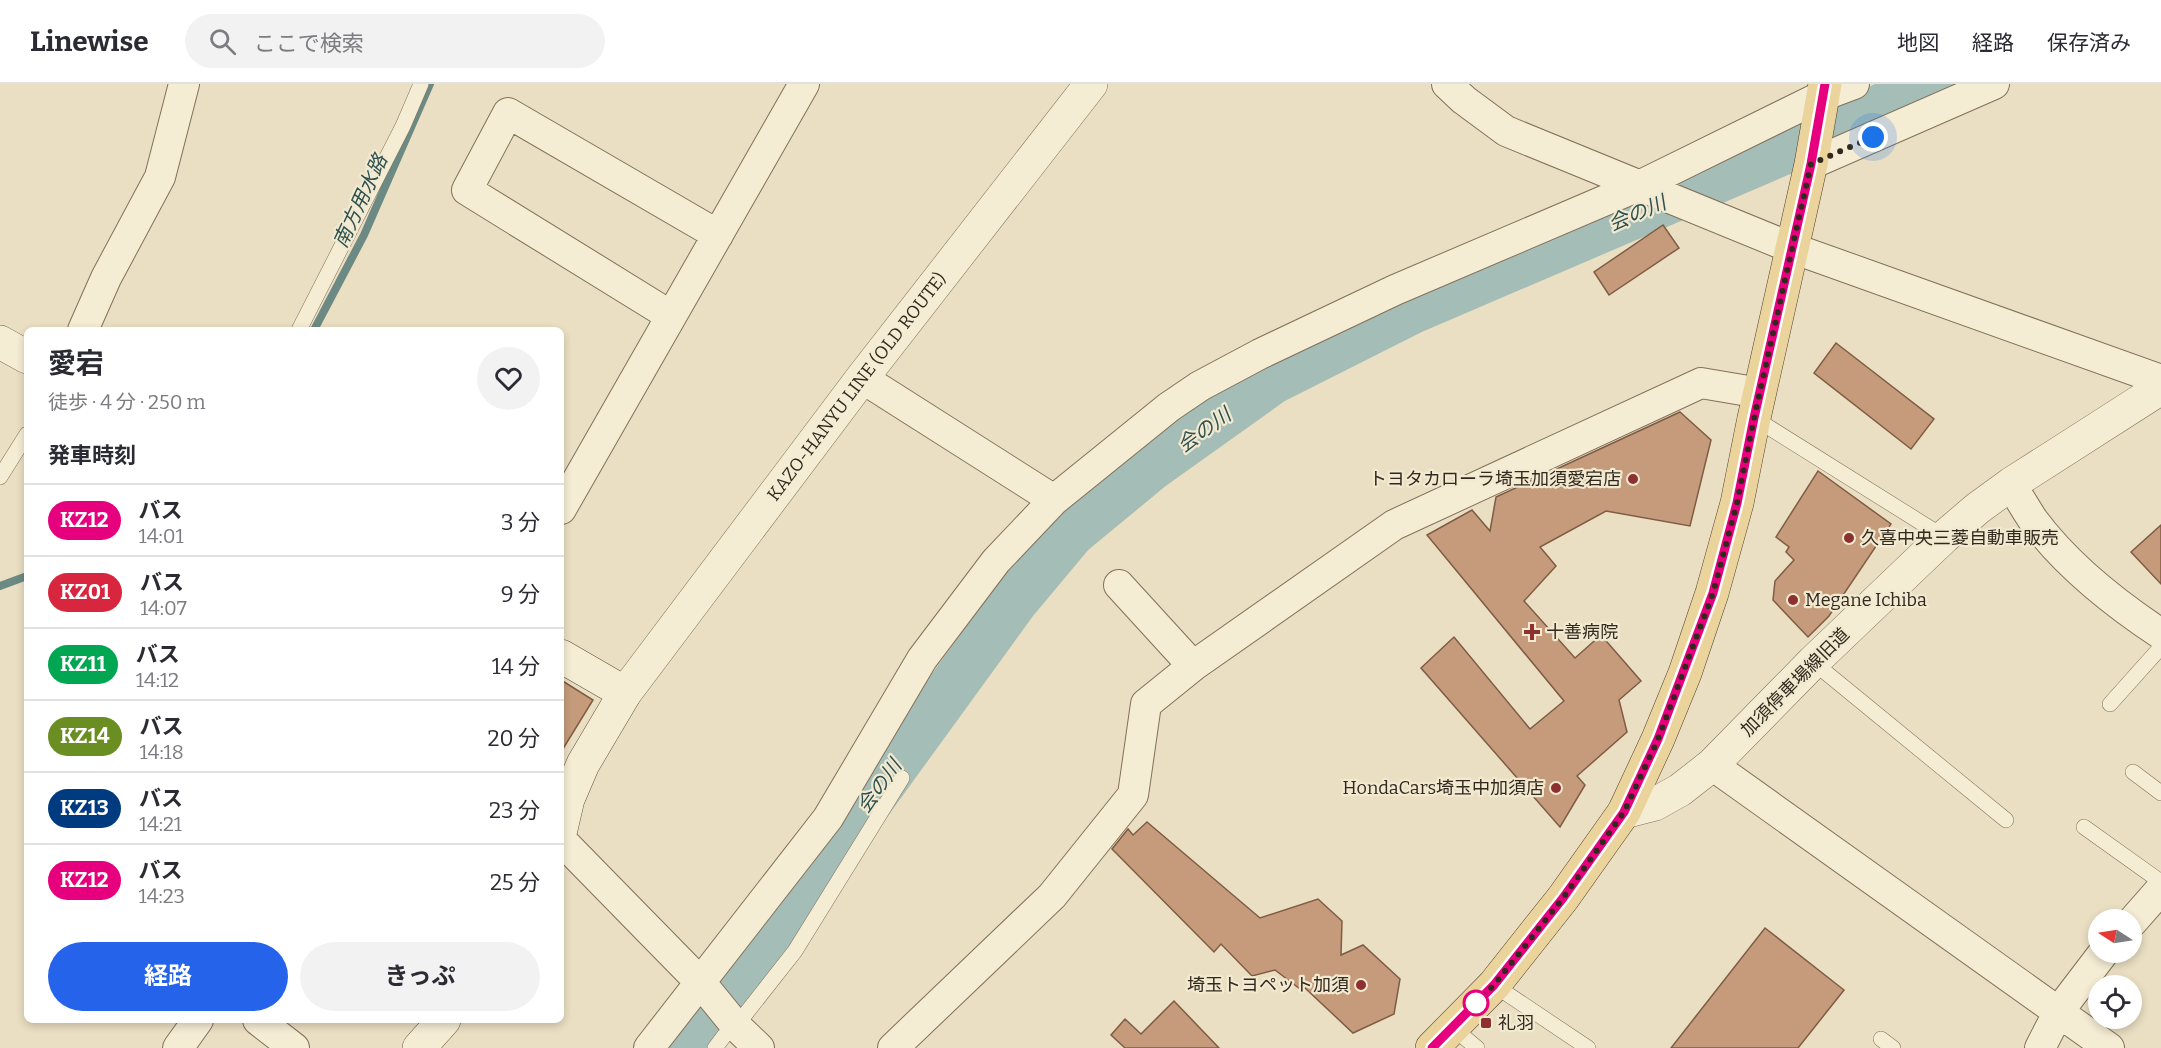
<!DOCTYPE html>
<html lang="ja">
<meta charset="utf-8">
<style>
body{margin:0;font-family:Bitter,"Noto Sans JP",serif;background:#f2f2f3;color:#2b2b33;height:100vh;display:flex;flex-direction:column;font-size:22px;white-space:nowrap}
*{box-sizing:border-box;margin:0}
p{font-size:20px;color:#7c7c81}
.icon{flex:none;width:33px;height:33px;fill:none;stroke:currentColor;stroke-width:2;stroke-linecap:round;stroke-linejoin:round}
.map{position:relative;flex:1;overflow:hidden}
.details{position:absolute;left:24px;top:243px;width:540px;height:696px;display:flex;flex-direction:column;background:#fff;border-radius:9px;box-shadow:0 3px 9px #0003}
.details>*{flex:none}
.badge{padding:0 12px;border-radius:20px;font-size:21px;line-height:39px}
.needle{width:39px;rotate:282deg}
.fabs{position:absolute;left:2088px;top:825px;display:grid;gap:12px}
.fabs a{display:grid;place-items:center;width:54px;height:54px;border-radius:50%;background:#fff;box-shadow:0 3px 9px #0003;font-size:30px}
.you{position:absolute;width:30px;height:30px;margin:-15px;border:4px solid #fff;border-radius:50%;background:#1a73e8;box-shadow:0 0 0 9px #1a73e833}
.map>.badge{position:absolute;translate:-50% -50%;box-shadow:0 0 0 3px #fff}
h2{padding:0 24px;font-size:22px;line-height:54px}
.round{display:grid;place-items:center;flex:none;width:63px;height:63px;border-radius:32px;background:#f2f2f3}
.headline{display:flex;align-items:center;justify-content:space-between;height:102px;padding:0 24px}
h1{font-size:28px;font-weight:700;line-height:45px}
.primary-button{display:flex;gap:12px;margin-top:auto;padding:12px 24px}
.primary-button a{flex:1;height:69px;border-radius:36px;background:#2563eb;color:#fff;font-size:24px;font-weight:700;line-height:69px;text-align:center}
.primary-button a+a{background:#f2f2f3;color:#2b2b33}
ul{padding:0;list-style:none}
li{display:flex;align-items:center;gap:18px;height:72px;padding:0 24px;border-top:2px solid #e1e1e2}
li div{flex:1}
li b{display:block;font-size:22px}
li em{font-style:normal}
li .badge{min-width:66px;font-weight:700;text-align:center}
header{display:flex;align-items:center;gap:36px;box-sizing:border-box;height:84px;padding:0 30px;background:#fff;border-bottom:2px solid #e1e1e2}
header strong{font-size:28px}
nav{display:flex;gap:33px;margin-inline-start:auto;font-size:21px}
.search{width:420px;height:54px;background:#f2f2f3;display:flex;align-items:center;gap:15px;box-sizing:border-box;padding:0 21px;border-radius:33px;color:#7c7c81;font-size:22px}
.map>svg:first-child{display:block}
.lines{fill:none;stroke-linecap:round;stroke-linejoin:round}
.stream{stroke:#6c8a83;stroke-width:8}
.river{stroke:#a4bdb6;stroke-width:48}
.building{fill:#c59b7b;stroke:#7f5c43;stroke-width:1.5}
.service-casing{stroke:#82705b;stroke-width:16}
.minor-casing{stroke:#82705b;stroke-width:32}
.tertiary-casing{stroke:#82705b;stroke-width:34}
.secondary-casing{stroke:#64523e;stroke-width:34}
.primary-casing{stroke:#503f2f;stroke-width:34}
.service{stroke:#f5ecd4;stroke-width:15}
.minor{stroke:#f5ecd4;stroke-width:30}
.tertiary{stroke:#f5ecd4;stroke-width:33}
.secondary{stroke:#f5ecd4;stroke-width:33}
.primary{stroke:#ead49c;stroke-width:33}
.line-casing{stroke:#fff;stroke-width:14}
.line{stroke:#e6007e;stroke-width:9}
.walk{stroke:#33281e;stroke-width:6;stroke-dasharray:0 10.8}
.poi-dot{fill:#8c3130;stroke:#f2e9d1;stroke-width:2}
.stop-dot{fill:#fff;stroke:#e6007e;stroke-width:3}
.labels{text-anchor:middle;stroke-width:4.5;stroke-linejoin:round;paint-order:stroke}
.street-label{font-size:18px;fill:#33281e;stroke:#f2e9d1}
.poi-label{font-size:18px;fill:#33281e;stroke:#f2e9d1;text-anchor:start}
.water-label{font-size:20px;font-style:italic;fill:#2e5150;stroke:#f2e9d1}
</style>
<header>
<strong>Linewise</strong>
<div class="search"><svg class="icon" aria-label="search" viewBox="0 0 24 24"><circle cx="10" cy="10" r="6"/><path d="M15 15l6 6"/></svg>ここで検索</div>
<nav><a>地図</a><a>経路</a><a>保存済み</a></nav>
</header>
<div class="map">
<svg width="2161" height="964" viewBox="0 0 2161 964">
<rect width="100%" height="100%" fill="#eadfc2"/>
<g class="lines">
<path class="stream" d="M314 246 364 151 430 0
M0 502 27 492"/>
<path class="river" d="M692 964 717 928 722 914 750 881 1015 516 1071 449 1151 383 1273 296 1410 227 1832 46 1933 0"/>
</g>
<path class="building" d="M1663 141 1679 164 1609 211 1594 188Z
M1836 259 1934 335 1911 365 1814 289Z
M1680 328 1711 356 1690 442 1606 427 1540 463 1556 482 1524 517 1575 574 1601 551 1641 597 1619 616 1627 648 1577 692 1585 701 1560 743 1421 584 1454 553 1530 645 1564 617 1427 451 1472 426 1490 447 1496 413Z
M1818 387 1891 440 1829 532 1808 553 1773 516 1775 497 1794 476 1786 468 1789 463 1776 453Z
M2161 441V500L2131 468Z
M561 596 593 616 561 668Z
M1147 738 1260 834 1318 815 1342 837 1341 871 1363 861 1400 895 1394 930 1353 949 1305 904 1300 905 1275 886 1252 892 1221 860 1214 868 1112 765 1128 745 1133 751Z
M1765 844 1844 906 1798 964H1671Z
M1174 917 1219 964H1125L1111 951 1125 935 1141 950Z"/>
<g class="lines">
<g class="service-casing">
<path id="service" d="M299 246 403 42 421 0
M1754 334 1944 453
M0 393 27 350
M1813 578 2006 736
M2110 620 2161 563
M2133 688 2161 709
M2084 743 2161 798
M1494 901 1588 964
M1452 943 1477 964
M1881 955 1893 964
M715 964 724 952 736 942 795 867 902 694"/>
</g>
<g class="minor-casing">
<path id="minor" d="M1447 0 1464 16 1506 47 1792 164 2161 296
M1811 80 1994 0
M671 232 467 106 508 29 718 151
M83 246 106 194 160 93 184 0
M862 294 1054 416
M2011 400C2018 412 2025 424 2033 436 2067 482 2114 519 2161 550
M561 425 804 0
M1193 582 1394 441 1701 299 1760 309
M1712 681 2109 964
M561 756 701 899 736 942 759 964
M2132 838 2161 805
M258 936 294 964
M178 964 198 936
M649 964 828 734 922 575 996 477 1054 416 1169 323 1200 302 1260 270 1395 206 1641 101 1822 12 1854 0
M893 964 1052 812 1133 711 1146 620 1193 582 1119 501
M2040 964 2059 927 2104 868"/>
</g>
<g class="tertiary-casing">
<g id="tertiary">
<path id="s1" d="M625 609 862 294 1091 0"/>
<path d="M1624 728 1655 720 1680 706 1712 681 1813 578 1944 453 1978 424 2011 400 2161 304"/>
</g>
</g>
<g class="secondary-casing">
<path id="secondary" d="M0 258 27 273
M561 572 625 609 583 680 568 715 561 745
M419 964 444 936"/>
</g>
<g class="primary-casing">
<path id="primary" d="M1432 964 1494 901 1563 814 1624 728 1658 655 1685 589 1712 509 1737 419 1754 334 1811 80 1825 0"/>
</g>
<use href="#service" class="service"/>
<use href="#minor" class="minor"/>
<use href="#tertiary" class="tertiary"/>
<use href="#secondary" class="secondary"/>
<use href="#primary" class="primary"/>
</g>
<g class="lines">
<g class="line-casing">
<path id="line" d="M1432 964 1494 901 1563 814 1624 728 1658 655 1713 509 1737 419 1754 334 1811 80 1825 0"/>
</g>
<use href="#line" class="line"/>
<path class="walk" d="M1476 919 1494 901 1563 814 1624 728 1658 655 1713 509 1737 419 1754 334 1811 80 1873 53"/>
</g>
<g class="poi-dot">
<circle cx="1633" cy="395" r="6"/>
<circle cx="1849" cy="454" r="6"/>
<circle cx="1793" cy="516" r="6"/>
<path d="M1529 539h6v6h6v6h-6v6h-6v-6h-6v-6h6z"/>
<circle cx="1556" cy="704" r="6"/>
<circle cx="1361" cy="901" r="6"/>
<rect x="1480" y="933" width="12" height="12" rx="3"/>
</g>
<circle class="stop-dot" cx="1476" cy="919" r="12"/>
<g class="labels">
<g class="street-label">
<text dy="6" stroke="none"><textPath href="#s1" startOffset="384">KAZO-HANYU LINE (OLD ROUTE)</textPath></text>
<text transform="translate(1795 598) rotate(-45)" y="6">加須停車場線旧道</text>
</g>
<g class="poi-label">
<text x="1621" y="401" text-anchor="end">トヨタカローラ埼玉加須愛宕店</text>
<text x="1861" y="460">久喜中央三菱自動車販売</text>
<text x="1805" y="522">Megane Ichiba</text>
<text x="1546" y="554">十善病院</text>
<text x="1544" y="710" text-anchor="end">HondaCars埼玉中加須店</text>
<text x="1349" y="907" text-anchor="end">埼玉トヨペット加須</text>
<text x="1498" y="945">礼羽</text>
</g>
<g class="water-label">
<text transform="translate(360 117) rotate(-65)" y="7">南方用水路</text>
<text transform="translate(1637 129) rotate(-23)" y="7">会の川</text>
<text transform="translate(1204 346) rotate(-36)" y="7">会の川</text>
<text transform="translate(879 702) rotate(-54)" y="7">会の川</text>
</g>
</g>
</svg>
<div class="fabs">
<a><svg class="needle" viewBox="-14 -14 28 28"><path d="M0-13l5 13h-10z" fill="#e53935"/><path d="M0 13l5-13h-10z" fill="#7c7c81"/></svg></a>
<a><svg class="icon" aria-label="locate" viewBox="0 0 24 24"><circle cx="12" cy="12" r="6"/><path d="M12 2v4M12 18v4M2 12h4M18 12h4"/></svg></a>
</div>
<div class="you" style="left:1873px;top:53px"></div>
<section class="details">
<div class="headline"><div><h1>愛宕</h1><p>徒歩 · 4 分 · 250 m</p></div><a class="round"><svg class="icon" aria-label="heart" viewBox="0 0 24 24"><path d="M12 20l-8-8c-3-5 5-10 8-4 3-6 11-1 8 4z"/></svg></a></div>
<h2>発車時刻</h2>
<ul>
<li><span class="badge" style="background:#e6007e;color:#fff">KZ12</span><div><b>バス</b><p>14:01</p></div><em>3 分</em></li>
<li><span class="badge" style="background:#d7263d;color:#fff">KZ01</span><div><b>バス</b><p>14:07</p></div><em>9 分</em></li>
<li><span class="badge" style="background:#00a651;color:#fff">KZ11</span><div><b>バス</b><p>14:12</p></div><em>14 分</em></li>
<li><span class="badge" style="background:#6b8e23;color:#fff">KZ14</span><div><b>バス</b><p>14:18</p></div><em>20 分</em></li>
<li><span class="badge" style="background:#003b80;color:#fff">KZ13</span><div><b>バス</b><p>14:21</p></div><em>23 分</em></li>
<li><span class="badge" style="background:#e6007e;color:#fff">KZ12</span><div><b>バス</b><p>14:23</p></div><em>25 分</em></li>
</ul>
<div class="primary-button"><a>経路</a><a>きっぷ</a></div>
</section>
</div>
